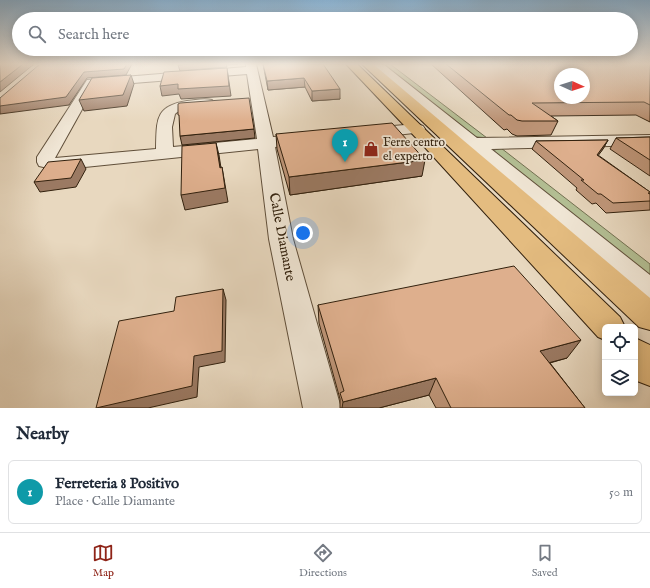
<!DOCTYPE html>
<html lang="en">
<head>
<meta charset="utf-8">
<style>
  body { margin:0; font-family:"IM FELL English",serif; background:#f2f2f3; color:#1f2937 }
  .controls { position:absolute; right:12px; bottom:12px; display:grid; overflow:hidden; border-radius:6px; box-shadow:0 2px 10px #0003 }
  .controls button { width:36px; height:36px; display:grid; place-items:center; padding:0; border:0; border-bottom:1px solid #e0e1e3; background:#fff; color:#1f2937; font:20px sans-serif }
  .compass { position:absolute; left:554px; top:68px; width:36px; height:36px; border-radius:50%; background:#fff; box-shadow:0 2px 10px #0003; rotate:93deg }
  .you { position:absolute; left:303px; top:233px; width:14px; height:14px; margin:-10px; border:3px solid #fff; border-radius:50%; background:#1a73e8; box-shadow:0 0 0 6px #1a73e833 }
  .badge { display:grid; place-items:center; width:26px; height:26px; border-radius:50%; background:#8f2418; color:#fff; font-size:13px; font-weight:700 }
  .pin { position:absolute; translate:-50% -33px; filter:drop-shadow(0 1px 2px #0008) }
  .pin::after { content:''; position:absolute; top:21px; width:14px; height:12px; background:inherit; clip-path:polygon(0 0,100% 0,50% 100%) }
  .list { margin:0; padding:0; list-style:none }
  h2 { display:flex; justify-content:space-between; align-items:center; height:52px; margin:0; padding:0 16px; font-size:17px }
  h2 small { font-size:13px; font-weight:400; color:#747a83 }
  .list li { display:grid; grid-template-columns:26px 1fr auto; gap:12px; align-items:center; box-sizing:border-box; height:64px; margin:0 8px 8px; padding:0 8px; border:1px solid #e0e1e3; border-radius:6px }
  .list b { display:block; font-size:15px; white-space:nowrap }
  .list p { margin:0; font-size:13px; white-space:nowrap; color:#747a83 }
  .list em { font-size:13px; font-style:normal; color:#747a83 }
  .icon { flex:none; width:22px; height:22px; fill:none; stroke:currentColor; stroke-width:2; stroke-linecap:round; stroke-linejoin:round }
  .map { position:relative; flex:none; width:650px; height:408px; overflow:hidden }
  .search { position:absolute; background:#fff; box-shadow:0 2px 10px #0003; left:12px; right:12px; top:12px; height:44px; display:flex; align-items:center; gap:10px; box-sizing:border-box; padding:0 14px; border-radius:22px; color:#747a83; font-size:15px }
  .sheet { height:124px; background:#fff }
  nav { display:flex; justify-content:space-around; align-items:center; box-sizing:border-box; height:56px; border-top:1px solid #e0e1e3; background:#fff; font-size:11px; color:#747a83 }
  nav a { display:grid; justify-items:center; gap:2px }
  nav .on { color:#8f2418 }
  .map>svg:first-child { display:block }
  .green { fill:#b3bf94; stroke:#727051 }
  .lines { fill:none; stroke-linecap:round; stroke-linejoin:round }
  .minor-casing { stroke:#604f3a; stroke-width:2 }
  .major-casing { stroke:#32210e; stroke-width:2 }
  .minor { fill:#f0e6d5; fill-rule:evenodd }
  .major { fill:#e4bc80; fill-rule:evenodd }
  .wall { fill:#bf9679; stroke:#32210e }
  .shaded-wall { fill:#9b7a63; stroke:#32210e }
  .building { fill:#deaf8d; stroke:#32210e; fill-rule:evenodd }
  .labels { text-anchor:middle; dominant-baseline:central; stroke-width:3.5; stroke-linejoin:round; paint-order:stroke }
  .far-poi-label { font-size:12px; fill:#32210e; stroke:#f0e6d5; text-anchor:start }
  .street-label { font-size:14px; fill:#32210e; stroke:#f0e6d5 }
</style>
</head>
<body>
<div class="map">
<svg width="650" height="408" viewBox="0 0 650 408">
  <rect width="100%" height="100%" fill="#e8d8bf"/>
  <filter id="stains"><feTurbulence type="fractalNoise" baseFrequency=".005" numOctaves="4"/><feColorMatrix values="0 0 0 0 .2 0 0 0 0 .09 0 0 0 0 .02 0 0 0 .5 -.17"/></filter>
  <radialGradient id="worn" r=".72"><stop offset=".6" stop-color="#630" stop-opacity="0"/><stop offset="1" stop-color="#630" stop-opacity=".3"/></radialGradient>
  <!-- green -->
  <g class="green">
    <polygon points="368,64 390,64 487,138 468,136 386,80"/>
    <polygon points="501,148 650,264 650,318 473,157"/>
  </g>
  <g class="lines">
    <!-- minor casing -->
    <g class="minor-casing">
      <g id="minor">
        <path d="M246,64H256L273,137L307,134L313,135L315,139L313,143L275,147L293,239L341,408H303L269,239L258,149L56,170L39,166L37,162V157L87,80L246,67ZM247,74L257,139L173,147L172,127L175,114C184,106 200,109 212,106L214,103L212,100C204,98 195,100 187,101C154,106 157,121 156,149L55,158L95,86Z"/>
        <polygon points="372,64 383,64 477,138 650,135 650,145 491,149 650,275 650,303 640,299"/>
        <polygon points="417,124 423,126 425,129 423,132 369,138 363,136 361,133 363,130 369,128"/>
      </g>
    </g>
    <!-- major casing -->
    <g class="major-casing">
      <g id="major">
        <polygon points="346,64 357,64 620,317 625,327 605,327 605,340 598,337 420,142"/>
        <polygon points="362,64 373,64 650,298 650,330 639,327"/>
        <polygon points="635,338 650,345 650,386 637,381 635,379"/>
      </g>
    </g>
    <!-- minor -->
    <use href="#minor" class="minor"/>
    <!-- major -->
    <use href="#major" class="major"/>
  </g>
  <!-- wall -->
  <g class="wall">
    <polygon points="263,64 323,64 340,99 312,101 305,87 268,90"/>
    <polygon points="431,64 650,64 650,122 636,115 551,116 558,121 551,135 517,136 512,134 507,129 504,130"/>
    <polygon points="276,134 422,176 290,195 277,149"/>
    <polygon points="650,137 650,176 610,149 616,138"/>
    <polygon points="608,140 603,149 598,155 650,192 650,210 606,213 596,203 592,204 576,190 577,188 532,149 536,141"/>
    <polygon points="318,305 567,358 550,363 585,408 436,408 429,395 379,408 340,408 340,399 319,323"/>
  </g>
  <!-- shaded-wall -->
  <g class="shaded-wall">
    <polygon points="23,64 34,64 0,92 0,82"/>
    <polygon points="127,64 132,64 126,75 87,78 69,105 0,114 0,106 84,72"/>
    <polygon points="190,64 226,64 227,67 180,71 178,65"/>
    <polygon points="226,64 238,64 226,65"/>
    <polygon points="227,68 231,96 181,99 179,94 162,96 160,86"/>
    <polygon points="131,75 134,84 127,106 84,111 79,100"/>
    <polygon points="304,78 305,87 268,90 267,81"/>
    <polygon points="340,89 340,99 312,101 312,91"/>
    <polygon points="254,129 255,138 182,145 180,136"/>
    <polygon points="608,140 603,149 592,164 597,155"/>
    <polygon points="216,143 219,155 223,181 220,168"/>
    <polygon points="81,159 86,169 76,187 40,192 34,182"/>
    <polygon points="425,160 422,176 290,195 289,177"/>
    <polygon points="222,167 228,202 185,210 181,195"/>
    <polygon points="223,289 226,300 225,362 199,367 197,397 148,408 98,408 194,356"/>
    <polygon points="581,340 567,358 529,368 540,351"/>
    <polygon points="436,378 429,395 379,408 342,408 343,402"/>
  </g>
  <!-- building -->
  <g class="building">
    <polygon points="0,64 23,64 0,82"/>
    <polygon points="40,64 127,64 124,69 84,72 66,97 0,106 0,98"/>
    <polygon points="178,64 190,64 178,65"/>
    <polygon points="263,64 323,64 340,89 312,91 304,78 267,81"/>
    <path d="M446,64H650V105L644,102L532,103L558,121H522L517,120L511,115H509ZM560,74H584V98H560Z"/>
    <polygon points="227,68 229,86 178,89 178,84 160,86 164,72"/>
    <polygon points="131,75 123,95 79,100 92,78"/>
    <polygon points="249,98 254,129 180,136 179,115 178,115 178,104 180,103"/>
    <polygon points="392,123 425,160 289,177 276,134"/>
    <polygon points="650,137 650,160 616,138"/>
    <polygon points="608,140 597,155 650,192 650,193 648,193 650,194 650,201 613,203 601,194 598,194 581,180 584,180 536,141"/>
    <polygon points="216,143 220,168 222,167 225,188 181,195 182,146"/>
    <polygon points="81,159 71,178 34,182 48,162"/>
    <polygon points="514,266 581,340 540,351 585,408 451,408 436,378 343,402 340,393 344,391 318,305"/>
    <polygon points="223,289 222,351 194,356 192,386 96,408 119,321 174,311 176,297"/>
  </g>
  <!-- sky -->
  <linearGradient id="sky" x2="0" y2="1"><stop stop-color="#8ab5d7"/><stop offset="0.53" stop-color="#f5ede2"/><stop offset="1" stop-color="#f5ede2" stop-opacity="0"/></linearGradient>
  <rect width="650" height="121" fill="url(#sky)"/>
  <!-- icons -->
  <defs>
    <g id="shop-bare" transform="scale(1.2)"><path d="M-5-2.5h2.3a2.7 3.5 0 0 1 5.4 0H5L5.5 6h-11ZM-1.5-2.5h3a1.5 2.3 0 0 0-3 0Z" fill="#8f2418" stroke="#f0e6d5" stroke-width="2.5" paint-order="stroke"/></g>
  </defs>
  <g fill-rule="evenodd">
    <use href="#shop-bare" x="371" y="149"/>
  </g>
  <g class="labels">
    <!-- far-poi labels -->
    <g class="far-poi-label">
      <text x="383" y="142">Ferre centro<tspan x="383" dy="14">el experto</tspan></text>
    </g>
    <!-- street labels -->
    <g class="street-label">
      <text transform="translate(282 237) rotate(79)">Calle Diamante</text>
    </g>
  </g>
  <rect width="100%" height="100%" filter="url(#stains)"/>
  <rect width="100%" height="100%" fill="url(#worn)"/>
</svg>
<div class="controls">
<button><svg class="icon" aria-label="locate" viewBox="0 0 24 24"><circle cx="12" cy="12" r="6"/><path d="M12 2v4M12 18v4M2 12h4M18 12h4"/></svg></button>
<button><svg class="icon" aria-label="layers" viewBox="0 0 24 24"><path d="M12 4l9 5-9 5-9-5zM3 14l9 5 9-5"/></svg></button>
</div>
<svg class="compass" viewBox="-18 -18 36 36"><path d="M0-13l5 13h-10z" fill="#e53935"/><path d="M0 13l5-13h-10z" fill="#747a83"/></svg>
<div class="you"></div>
<div class="pin badge" style="left:345px;top:162px;background:#0f9aa8">1</div>
<div class="search"><svg class="icon" aria-label="search" viewBox="0 0 24 24"><circle cx="10" cy="10" r="6"/><path d="M15 15l6 6"/></svg>Search here</div>
</div>
<section class="sheet">
<h2>Nearby<small></small></h2>
<ul class="list">
<li><span class="badge" style="background:#0f9aa8">1</span><div><b>Ferreteria 8 Positivo</b><p>Place · Calle Diamante</p></div><em>50 m</em></li>
</ul>
</section>
<nav>
<a class="on"><svg class="icon" aria-label="map" viewBox="0 0 24 24"><path d="M3 6l6-2 6 2 6-2v14l-6 2-6-2-6 2zM9 4v14M15 6v14"/></svg>Map</a>
<a><svg class="icon" aria-label="directions" viewBox="0 0 24 24"><path d="M12 3l9 9-9 9-9-9zM9 14v-3h6M13 9l2 2-2 2"/></svg>Directions</a>
<a><svg class="icon" aria-label="saved" viewBox="0 0 24 24"><path d="M7 4h10v16l-5-4-5 4z"/></svg>Saved</a>
</nav>
</body>
</html>
